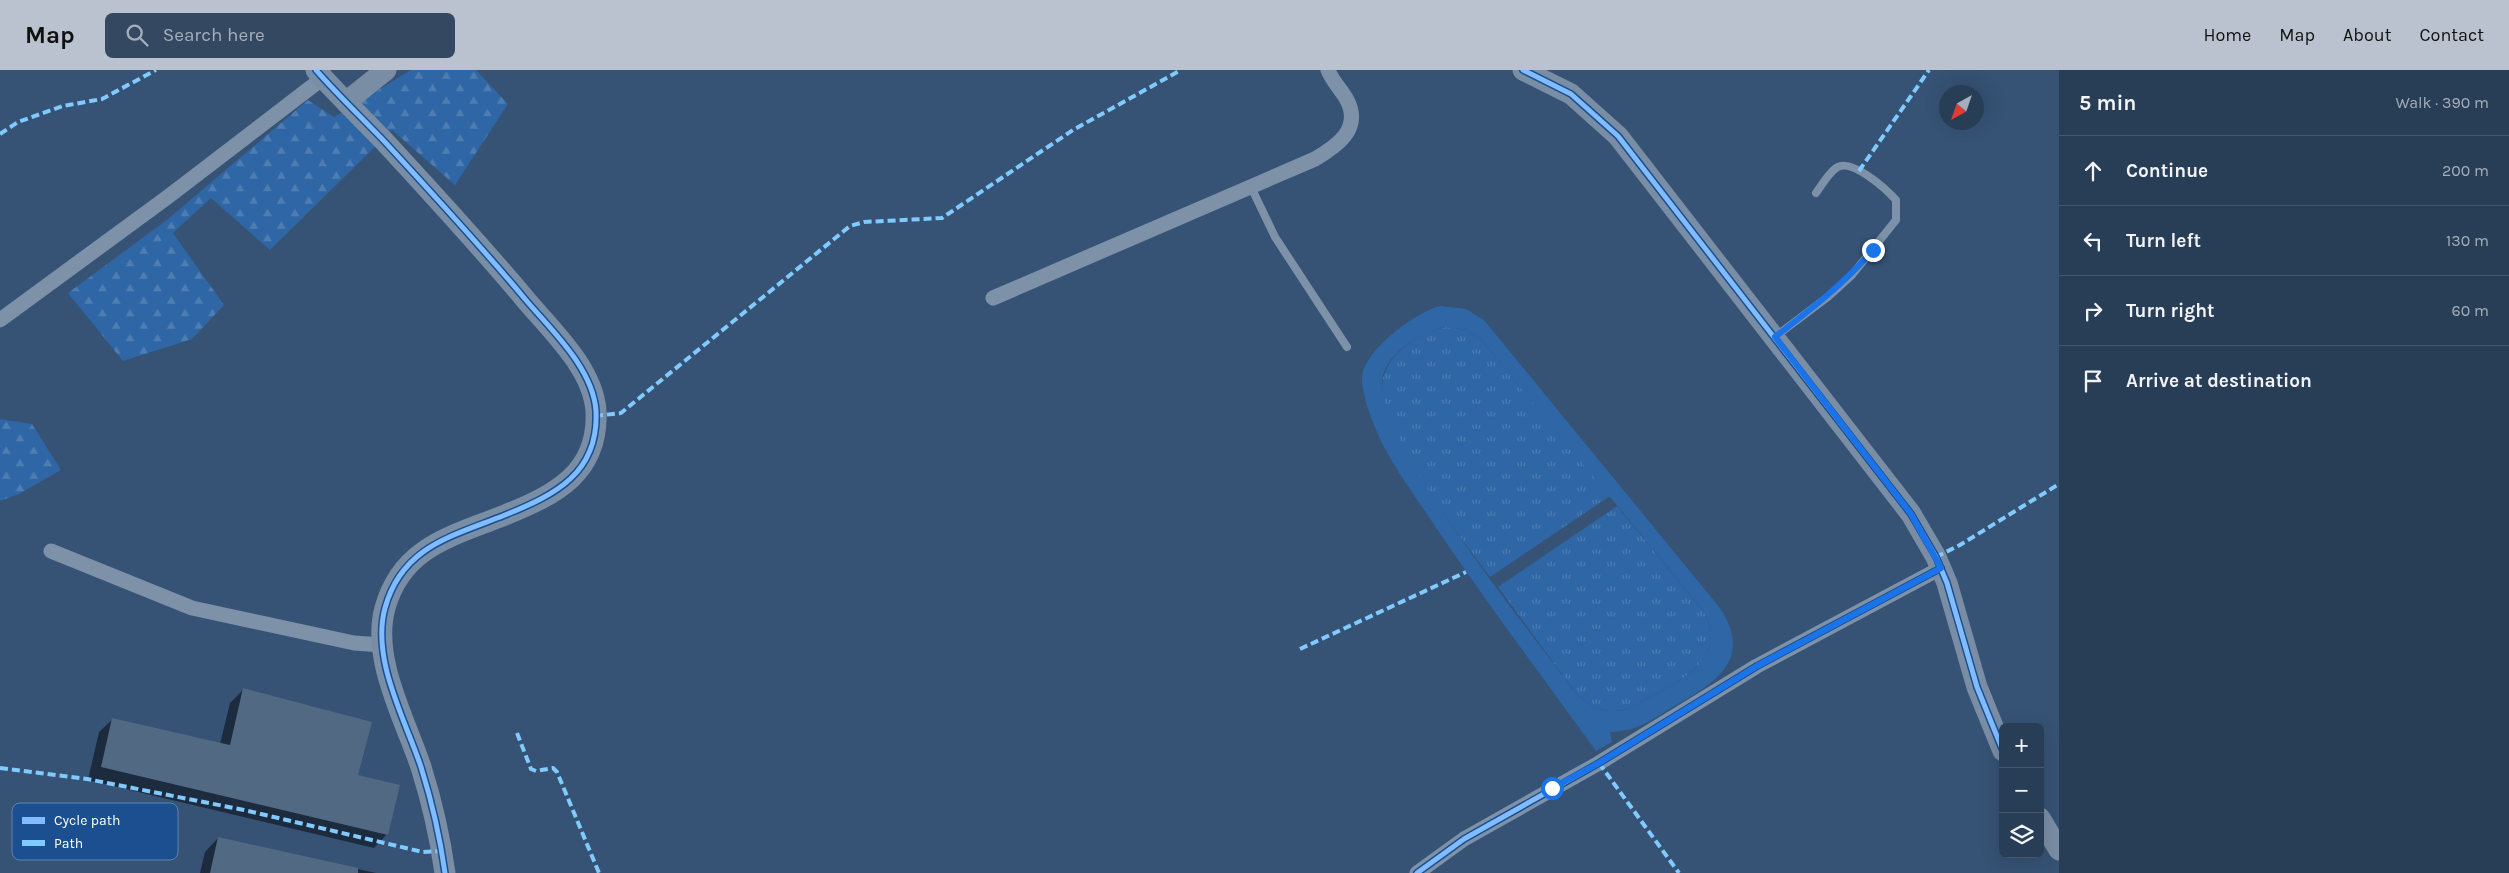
<!DOCTYPE html>
<html lang="en">
<head>
<meta charset="utf-8">
<style>
  body { margin:0; font-family:Karla,sans-serif; background:#344961; color:#f1f3f6 }
  .controls { position:absolute; right:15px; bottom:15px; display:grid; overflow:hidden; border-radius:8px; box-shadow:0 5px 20px #0002 }
  .controls button { width:45px; height:45px; display:grid; place-items:center; padding:0; border:0; border-bottom:1px solid #44576d; background:#283e57; color:#f1f3f6; font:25px sans-serif }
  .compass { position:absolute; left:1939px; top:15px; width:45px; height:45px; border-radius:50%; background:#283e57; box-shadow:0 5px 20px #0002; rotate:220deg }
  .stop { position:absolute; width:15px; height:15px; margin:-11px; border:4px solid #1a73e8; border-radius:50%; background:#fff }
  .stop.end { background:#1a73e8; border-color:#fff; box-shadow:0 1px 5px #0008 }
  .list { margin:0; padding:0; list-style:none }
  h2 { display:flex; justify-content:space-between; align-items:center; height:65px; margin:0; padding:0 20px; font-size:21px }
  h2 small { font-size:16px; font-weight:400; color:#a5aeba }
  .list li { display:grid; grid-template-columns:32px 1fr auto; gap:15px; align-items:center; box-sizing:border-box; height:70px; padding:0 20px; border-top:1px solid #44576d }
  .list b { display:block; font-size:19px; white-space:nowrap }
  .list em { font-size:16px; font-style:normal; color:#a5aeba }
  .icon { flex:none; width:28px; height:28px; fill:none; stroke:currentColor; stroke-width:2; stroke-linecap:round; stroke-linejoin:round }
  .map { position:relative; flex:none; width:2059px; height:803px; overflow:hidden }
  header { display:flex; align-items:center; gap:30px; box-sizing:border-box; height:70px; padding:0 25px; background:#b9c2ce; color:#111 }
  header strong { font-size:24px }
  nav { display:flex; gap:28px; margin-inline-start:auto; font-size:18px }
  .search { width:350px; height:45px; background:#344961; display:flex; align-items:center; gap:12px; box-sizing:border-box; padding:0 18px; border-radius:8px; color:#a5aeba; font-size:19px }
  main { display:flex }
  aside { flex:1; background:#283e57 }
  .map>svg:first-child { display:block }
  .grass { fill:url(#grass-tufts) }
  .forest { fill:url(#forest-firs) }
  .pitch { fill:#2f66a5; fill-rule:evenodd }
  .shadow { fill:#0007 }
  .building { fill:#526984 }
  .lines { fill:none; stroke-linecap:round; stroke-linejoin:round }
  .lane { stroke:#7d92a8; stroke-width:8 }
  .street { stroke:#7d92a8; stroke-width:15 }
  .secondary { stroke:#798da4; stroke-width:21 }
  .quiet { stroke:#80caff; stroke-width:4; stroke-dasharray:8 4; stroke-linecap:butt }
  .cycleway-casing { stroke:#1b4f8f; stroke-width:8 }
  .cycleway { stroke:#80bcff; stroke-width:5 }
  .route { stroke:#1a73e8; stroke-width:6 }
  .key { fill:#1b4f8f; stroke:#5f84b1; stroke-width:1 }
  .key-label { font-size:14px; fill:#fff }
</style>
</head>
<body>
<header>
<strong>Map</strong>
<div class="search"><svg class="icon" aria-label="search" viewBox="0 0 24 24"><circle cx="10" cy="10" r="6"/><path d="M15 15l6 6"/></svg>Search here</div>
<nav><a>Home</a><a>Map</a><a>About</a><a>Contact</a></nav>
</header>
<main>
<div class="map">
<svg width="2059" height="803" viewBox="0 0 2059 803">
  <defs>
    <pattern id="grass-tufts" width="24" height="20" patternUnits="userSpaceOnUse" patternTransform="scale(1.25)"><rect width="24" height="20" fill="#2f66a5"/><path d="M3 7l-1-3M5 7V3M7 7l1-3M15 17l-1-3M17 17v-4M19 17l1-3" fill="none" stroke="#4e7db2"/></pattern>
    <pattern id="forest-firs" width="22" height="20" patternUnits="userSpaceOnUse" patternTransform="scale(1.25)"><rect width="22" height="20" fill="#2f66a5"/><path d="M5 1l3.5 6h-7zM16 11l3.5 6h-7z" fill="#4e7db2"/></pattern>
  </defs>
  <rect width="100%" height="100%" fill="#365274"/>
  <!-- grass -->
  <g class="grass">
    <path d="M1446,257L1467,260L1481,269L1610,426L1490,507C1460,467 1386,371 1382,323C1379,289 1415,263 1446,257Z"/>
    <path d="M1617,436L1704,542C1727,587 1687,607 1654,625C1642,631 1630,641 1616,641C1599,642 1587,634 1575,622L1498,517Z"/>
  </g>
  <!-- forest -->
  <g class="forest">
    <polygon points="411,0 476,0 508,34 455,115 392,60 270,180 211,128 173,163 224,235 192,269 123,291 68,223 168,149 308,30 334,47"/>
    <polygon points="0,349 32,354 61,400 19,424 0,431"/>
  </g>
  <!-- pitch -->
  <path class="pitch" d="M1440,236L1466,239L1484,250L1720,538C1754,590 1715,613 1673,637C1649,651 1639,661 1610,662L1612,672L1596,681C1543,608 1489,536 1439,462C1421,435 1401,408 1385,379C1376,362 1361,326 1362,307C1364,280 1416,242 1440,236ZM1446,257L1467,260L1481,269L1704,542C1727,587 1687,607 1654,625C1642,631 1630,641 1616,641C1599,642 1587,634 1575,622C1535,567 1374,370 1382,310C1386,283 1421,262 1446,257Z"/>
  <!-- shadow -->
  <g class="shadow">
    <polygon points="243,620 357,706 387,764 374,778 88,710 99,662 113,649 220,674 230,633"/>
    <polygon points="218,768 376,803 200,803 205,782"/>
  </g>
  <!-- building -->
  <g class="building">
    <polygon points="243,618 372,652 358,705 400,715 388,765 101,697 112,648 230,675"/>
    <polygon points="218,767 358,798 358,803 210,803"/>
  </g>
  <g class="lines">
    <!-- lane -->
    <g class="lane">
      <polyline points="1251,117 1275,167 1347,277"/>
      <path d="M1776,266L1829,226L1852,205L1896,150V130C1886,119 1851,87 1836,98C1828,104 1821,116 1816,123"/>
    </g>
    <!-- street -->
    <g class="street">
      <path d="M993,228L1315,89C1337,76 1362,59 1347,30C1341,19 1332,11 1328,0"/>
      <polyline points="0,250 169,126 323,8"/>
      <polyline points="51,481 192,538 354,573 382,575"/>
      <polyline points="1417,803 1464,769 1599,693 1757,596 1941,498"/>
    </g>
    <!-- secondary -->
    <g class="secondary">
      <path d="M316,0C338,25 361,47 384,71C432,123 480,175 525,229C551,260 593,298 596,341C599,403 555,425 505,445C453,466 402,476 385,538C371,589 405,649 421,697C432,732 440,767 445,803"/>
      <polyline points="1523,0 1571,24 1618,66 1911,444 1936,487 1947,513 1977,617 2003,681"/>
      <polyline points="346,32 386,0"/>
      <polyline points="2040,748 2059,780"/>
    </g>
    <!-- quiet -->
    <g class="quiet">
      <polyline points="0,64 18,52 63,36 102,29 156,0"/>
      <polyline points="1859,101 1929,0"/>
      <polyline points="595,346 621,343 850,156 864,152 942,148 1073,60 1181,0"/>
      <polyline points="1936,487 1960,475 2059,414"/>
      <polyline points="1300,579 1466,502"/>
      <polyline points="517,663 531,699 536,701 553,698 557,702 599,803"/>
      <polyline points="1599,693 1679,803"/>
      <polyline points="0,698 87,709 244,740 423,782 442,781"/>
    </g>
    <!-- cycleway casing -->
    <g class="cycleway-casing">
      <g id="cycleway">
        <path d="M316,0C338,25 361,47 384,71C432,123 480,175 525,229C551,260 593,298 596,341C599,403 555,425 505,445C453,466 402,476 385,538C371,589 405,649 421,697C432,732 440,767 445,803"/>
        <polyline points="1523,0 1571,24 1618,66 1911,444 1936,487 1947,513 1977,617 2003,681"/>
        <polyline points="1417,803 1464,769 1599,693 1757,596 1941,498"/>
      </g>
    </g>
    <!-- cycleway -->
    <use href="#cycleway" class="cycleway"/>
  </g>
  <g class="lines">
    <!-- route -->
    <path class="route" d="M1552,718L1599,693L1757,596L1941,498L1911,444L1775,267C1810,240 1844,214 1873,180"/>
  </g>
  <!-- legend -->
  <rect x="12" y="733" width="166" height="57" rx="8" class="key"/>
  <rect x="22" y="747" width="23" height="7" fill="#80bcff"/>
  <rect x="22" y="770" width="23" height="6" fill="#80caff"/>
  <g class="key-label">
    <text x="54" y="755">Cycle path</text>
    <text x="54" y="778">Path</text>
  </g>
</svg>
<div class="controls">
<button>+</button>
<button>−</button>
<button><svg class="icon" aria-label="layers" viewBox="0 0 24 24"><path d="M12 4l9 5-9 5-9-5zM3 14l9 5 9-5"/></svg></button>
</div>
<svg class="compass" viewBox="-18 -18 36 36"><path d="M0-13l5 13h-10z" fill="#e53935"/><path d="M0 13l5-13h-10z" fill="#a5aeba"/></svg>
<div class="stop" style="left:1552px;top:718px"></div>
<div class="stop end" style="left:1873px;top:180px"></div>
</div>
<aside>
<h2>5 min<small>Walk · 390 m</small></h2>
<ul class="list">
<li><svg class="icon" aria-label="ahead" viewBox="0 0 24 24"><path d="M12 20V5M6 11l6-6 6 6"/></svg><div><b>Continue</b></div><em>200 m</em></li>
<li><svg class="icon" aria-label="left" viewBox="0 0 24 24"><path d="M17 20v-9H6M10 6l-5 5 5 5"/></svg><div><b>Turn left</b></div><em>130 m</em></li>
<li><svg class="icon" aria-label="right" viewBox="0 0 24 24"><path d="M7 20v-9h11M14 6l5 5-5 5"/></svg><div><b>Turn right</b></div><em>60 m</em></li>
<li><svg class="icon" aria-label="arrive" viewBox="0 0 24 24"><path d="M6 21V4h12l-3 4 3 4H6"/></svg><div><b>Arrive at destination</b></div></li>
</ul>
</aside>
</main>
</body>
</html>
